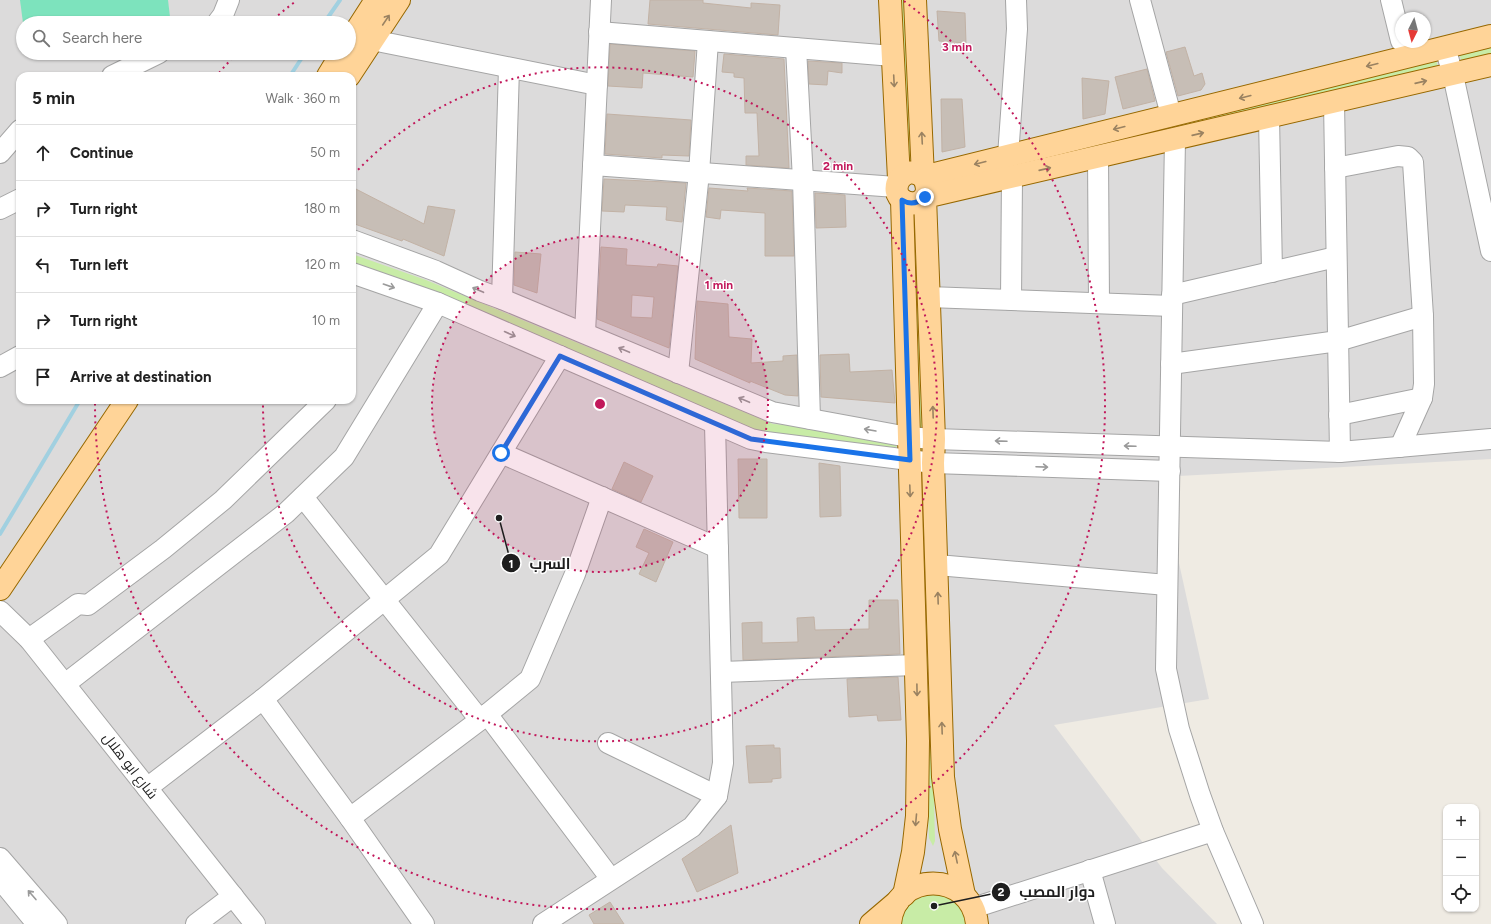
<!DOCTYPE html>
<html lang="en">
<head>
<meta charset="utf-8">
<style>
  body { margin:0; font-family:Figtree,Cairo,sans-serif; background:#f6f6f6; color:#222 }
  .controls { position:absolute; right:12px; bottom:12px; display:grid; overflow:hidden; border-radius:8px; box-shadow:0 1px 3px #0004 }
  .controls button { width:36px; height:36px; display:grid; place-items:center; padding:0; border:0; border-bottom:1px solid #e0e0e0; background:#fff; color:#222; font:20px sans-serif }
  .compass { position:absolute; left:1395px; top:12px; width:36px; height:36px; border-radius:50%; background:#fff; box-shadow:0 1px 3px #0004; rotate:186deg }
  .stop { position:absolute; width:12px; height:12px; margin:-9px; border:3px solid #1a73e8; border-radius:50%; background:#fff }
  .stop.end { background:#1a73e8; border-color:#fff; box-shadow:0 1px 4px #0008 }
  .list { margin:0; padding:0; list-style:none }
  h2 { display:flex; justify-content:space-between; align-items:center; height:52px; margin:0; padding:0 16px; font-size:17px }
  h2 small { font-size:13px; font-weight:400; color:#767676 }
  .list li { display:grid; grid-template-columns:26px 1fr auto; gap:12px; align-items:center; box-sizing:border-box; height:56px; padding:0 16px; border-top:1px solid #e0e0e0 }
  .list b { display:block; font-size:15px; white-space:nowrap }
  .list em { font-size:13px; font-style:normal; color:#767676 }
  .icon { flex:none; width:22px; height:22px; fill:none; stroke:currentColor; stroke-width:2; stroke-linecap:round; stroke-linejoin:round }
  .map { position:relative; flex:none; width:1491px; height:924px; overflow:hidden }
  .search { position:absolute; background:#fff; box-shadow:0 1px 3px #0004; left:16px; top:16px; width:340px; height:44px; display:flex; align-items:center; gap:10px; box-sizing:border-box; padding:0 14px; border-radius:22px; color:#767676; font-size:15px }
  .panel { position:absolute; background:#fff; box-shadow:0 1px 3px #0004; left:16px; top:72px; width:340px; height:332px; border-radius:12px }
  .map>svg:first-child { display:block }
  .residential { fill:#dcdbdb; fill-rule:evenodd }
  .grass { fill:#c8eca6 }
  .pitch { fill:#7de3bd }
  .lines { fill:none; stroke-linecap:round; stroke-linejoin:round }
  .stream { stroke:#a1d0e0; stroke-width:4 }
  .building { fill:#c7beb6; stroke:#c2b2a5; fill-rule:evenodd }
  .minor-casing { stroke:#a5a5a5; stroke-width:22 }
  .major-casing { stroke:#976800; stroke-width:24 }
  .minor { stroke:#fff; stroke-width:20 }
  .major { stroke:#ffd498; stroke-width:22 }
  .oneway { stroke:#9a8261 }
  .oneway2 { stroke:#9a9a9a }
  .route { stroke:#1a73e8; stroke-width:5 }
  .ring { fill:none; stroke:#c2185b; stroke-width:2; stroke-dasharray:2 4 }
  .labels { text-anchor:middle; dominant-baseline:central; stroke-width:3; stroke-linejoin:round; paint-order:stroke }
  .street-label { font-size:14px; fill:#1e1e1e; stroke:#fff }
  .centre { fill:#c2185b; stroke:#fff; stroke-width:2 }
  .ring-label { font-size:12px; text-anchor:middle; font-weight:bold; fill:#c2185b; stroke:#fff; stroke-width:3; stroke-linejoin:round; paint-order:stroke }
  .leader { fill:none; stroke:#1e1e1e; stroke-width:1.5 }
  .callout-dot { fill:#1e1e1e; stroke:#fff; stroke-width:1.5 }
  .mark-label { font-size:12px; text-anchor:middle; font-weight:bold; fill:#fff }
  .callout-label { font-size:15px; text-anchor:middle; font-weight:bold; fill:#1e1e1e; stroke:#fff; stroke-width:3; stroke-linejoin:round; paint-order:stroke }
</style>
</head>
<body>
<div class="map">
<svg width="1491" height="924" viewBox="0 0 1491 924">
  <rect width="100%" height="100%" fill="#efebe3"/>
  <!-- residential -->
  <path class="residential" d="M0,0H1491V459L1160,477L1209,699L1054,725L1162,868L1217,924H0ZM1401,18H1425V42H1401ZM23,23H349V53H23ZM20,76H352V400H20Z"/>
  <!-- grass -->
  <g class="grass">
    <polygon points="900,0 909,0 914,166 909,160"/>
    <polygon points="1491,46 1491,55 1462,62 1459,54"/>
    <polygon points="1436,60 1438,67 961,183 961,174"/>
    <polygon points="909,215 916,215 933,759 935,841 933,846 929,838"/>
    <polygon points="352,254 426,280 773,424 896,433 899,444 894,449 761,432 352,264"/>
    <polygon points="918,894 952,894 971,924 898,924 901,911"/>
  </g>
  <!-- pitch -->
  <polygon class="pitch" points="20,0 168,0 170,17 131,23 23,23"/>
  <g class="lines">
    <!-- stream -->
    <g class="stream">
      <polyline points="324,23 340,0"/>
      <polyline points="290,76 305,53"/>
      <polyline points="0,534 80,400"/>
    </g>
  </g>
  <!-- building -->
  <g class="building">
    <polygon points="650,0 703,0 703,3 751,8 751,3 780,5 778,35 648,24"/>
    <polygon points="937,11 965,13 966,43 939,41"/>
    <polygon points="610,44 695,51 693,77 643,73 642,88 608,86"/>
    <polygon points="1185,47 1194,76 1202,73 1205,84 1201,90 1178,96 1166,52"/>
    <polygon points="724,54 784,59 789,168 746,165 746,156 759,156 757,113 745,113 744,78 734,77 734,73 722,72"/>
    <polygon points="808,61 842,63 842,73 828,71 827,85 809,84"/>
    <polygon points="1147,69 1155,101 1123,109 1115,77"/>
    <polygon points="1082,78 1109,81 1105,114 1083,119"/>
    <polygon points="941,99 962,99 965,147 942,152"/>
    <polygon points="607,114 691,120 689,156 662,155 662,158 605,154"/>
    <polygon points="604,179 686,183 682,222 666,220 667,207 625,205 624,212 602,211"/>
    <polygon points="352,187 424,224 428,206 455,210 444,256 403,239 402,241 352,223"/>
    <polygon points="709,188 748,191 747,188 792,191 794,256 765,256 765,213 721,210 720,219 706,217"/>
    <polygon points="815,193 845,195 846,227 816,228"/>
    <path d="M601,247L627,249L626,265L657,267L658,264L678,266L669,348L597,319ZM632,295L654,297L652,318L631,317Z"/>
    <polygon points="515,252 541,254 537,293 514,285"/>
    <polygon points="697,301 728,304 729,337 752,339 751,363 783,361 783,356 797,355 798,396 785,395 750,381 750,383 695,359"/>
    <polygon points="849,354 850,372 892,370 895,403 821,397 820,355"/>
    <polygon points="738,459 767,459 767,518 739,518"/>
    <polygon points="624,462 653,476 641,502 612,489"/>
    <polygon points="819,463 840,466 841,516 820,517"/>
    <polygon points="644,529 673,542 656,582 639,574 649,553 636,547"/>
    <polygon points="869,600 898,600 900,654 743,660 742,623 762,622 762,643 798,642 797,618 814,617 815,630 869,629"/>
    <polygon points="898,677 901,720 878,721 877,715 849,717 847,679"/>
    <polygon points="774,745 774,748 780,748 781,778 772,779 772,782 749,783 746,746"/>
    <polygon points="731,825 738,873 697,892 682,859"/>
    <polygon points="610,902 624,924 594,924 589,915"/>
  </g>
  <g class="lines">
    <!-- minor casing -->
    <g class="minor-casing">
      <g id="minor">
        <polyline points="1140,0 1171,115"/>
        <polyline points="1391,0 1401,41"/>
        <polyline points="217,23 223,15 229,0"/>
        <polyline points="599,32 893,56"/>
        <polyline points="372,40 597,85"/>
        <polyline points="1445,47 1453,75 1491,251"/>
        <polyline points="796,48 803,180 810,419"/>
        <polyline points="112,76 159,53"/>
        <polyline points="1269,117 1272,272"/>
        <polyline points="1175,139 1166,669 1179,729 1200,795 1213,831 1253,924"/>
        <polyline points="0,153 20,130"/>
        <polyline points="1008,156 1017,29 1016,0"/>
        <polyline points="1098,157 1099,303"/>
        <polyline points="593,165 896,187"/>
        <polyline points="1335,168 1398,156 1408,157 1413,162 1423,316 1424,384 1422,398 1400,447"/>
        <polyline points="0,209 20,199"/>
        <polyline points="352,240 436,271 480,291 502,299 772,412 908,437 934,439 1340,452 1334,102"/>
        <polyline points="352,273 438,303 751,439 766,442 933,463 1170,471"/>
        <polyline points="1172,295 1336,257"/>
        <polyline points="928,297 1172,306"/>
        <polyline points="502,299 509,68"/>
        <polyline points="1011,300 1012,177"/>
        <polyline points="585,333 601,0"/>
        <polyline points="1171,364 1338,341 1423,316"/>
        <polyline points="0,367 20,356"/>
        <polyline points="678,373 699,173 708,41"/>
        <polyline points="1339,415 1422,398"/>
        <polyline points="1340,452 1491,439"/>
        <polyline points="501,453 718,548"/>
        <polyline points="303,497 480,720"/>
        <polyline points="937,565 1167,585"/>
        <polyline points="0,611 29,639 255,924"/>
        <polyline points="29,639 78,604 88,605 163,549 223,500 326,400"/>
        <polyline points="721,672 916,665"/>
        <polyline points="65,684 286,513 344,457 438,303"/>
        <polyline points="263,699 350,818 480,720 530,679 575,574 602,497"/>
        <polyline points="487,714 611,879"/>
        <polyline points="608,743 717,796"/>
        <polyline points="147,788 263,699 439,555 560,356"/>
        <polyline points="350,818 424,924"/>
        <polyline points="0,858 57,924"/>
        <polyline points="1090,870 1105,924"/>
        <polyline points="0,879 37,924"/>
        <polyline points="973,908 1213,831"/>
        <polyline points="196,924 233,896"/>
        <polyline points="543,924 692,827 717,796 723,763 715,424"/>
      </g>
    </g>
    <!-- major casing -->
    <g class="major-casing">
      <g id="major">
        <polyline points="890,0 899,179"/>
        <path d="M915,0L923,177C929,186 929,199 916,203C913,204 908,203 904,201C886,191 904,161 923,177L1491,36"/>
        <polyline points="349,42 376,0"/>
        <polyline points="328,76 342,53"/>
        <polyline points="349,76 399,0"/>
        <polyline points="902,200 918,741 917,816 913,852 904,895"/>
        <polyline points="0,589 127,400"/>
        <polyline points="964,895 950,829 943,777 933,463 934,439 925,197 1491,65"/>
        <polyline points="871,924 898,901"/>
        <path d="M890,924C894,870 972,870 977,924"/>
      </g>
    </g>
    <!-- minor -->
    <use href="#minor" class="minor"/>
    <!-- major -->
    <use href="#major" class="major"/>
  </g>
  <!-- one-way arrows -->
  <defs><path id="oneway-shaft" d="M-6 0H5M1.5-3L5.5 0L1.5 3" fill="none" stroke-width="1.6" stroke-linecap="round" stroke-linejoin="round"/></defs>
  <g class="oneway">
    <use href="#oneway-shaft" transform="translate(386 20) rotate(-56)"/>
    <use href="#oneway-shaft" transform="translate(1372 65) rotate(166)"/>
    <use href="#oneway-shaft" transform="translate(894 81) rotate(87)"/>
    <use href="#oneway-shaft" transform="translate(1421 82) rotate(-13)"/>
    <use href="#oneway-shaft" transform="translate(1245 97) rotate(166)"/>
    <use href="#oneway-shaft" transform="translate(1119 128) rotate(166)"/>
    <use href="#oneway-shaft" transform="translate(1198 134) rotate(-13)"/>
    <use href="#oneway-shaft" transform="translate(922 138) rotate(-93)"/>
    <use href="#oneway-shaft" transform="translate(980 163) rotate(166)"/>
    <use href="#oneway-shaft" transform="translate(1045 169) rotate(-13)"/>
    <use href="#oneway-shaft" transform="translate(933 412) rotate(-92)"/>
    <use href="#oneway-shaft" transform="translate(910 491) rotate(88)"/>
    <use href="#oneway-shaft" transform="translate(938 598) rotate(-92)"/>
    <use href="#oneway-shaft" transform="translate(917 690) rotate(89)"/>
    <use href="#oneway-shaft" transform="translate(942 728) rotate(-92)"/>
    <use href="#oneway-shaft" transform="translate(916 820) rotate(95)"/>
    <use href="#oneway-shaft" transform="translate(956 857) rotate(-102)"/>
  </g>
  <g class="oneway2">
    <use href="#oneway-shaft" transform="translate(389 286) rotate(19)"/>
    <use href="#oneway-shaft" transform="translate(478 290) rotate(-157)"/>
    <use href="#oneway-shaft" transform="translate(510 334) rotate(24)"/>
    <use href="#oneway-shaft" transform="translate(624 350) rotate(-157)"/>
    <use href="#oneway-shaft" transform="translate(744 400) rotate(-157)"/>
    <use href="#oneway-shaft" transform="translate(870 430) rotate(-170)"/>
    <use href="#oneway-shaft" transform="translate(1001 441) rotate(-178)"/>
    <use href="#oneway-shaft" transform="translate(1130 446) rotate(-178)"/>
    <use href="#oneway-shaft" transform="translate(1042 467) rotate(2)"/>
    <use href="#oneway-shaft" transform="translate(32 895) rotate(-131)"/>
  </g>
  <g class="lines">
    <!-- route -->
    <path class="route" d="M501,453L560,356L751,439L910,460L902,200C910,205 917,204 925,197"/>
  </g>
  <!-- distance rings -->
  <circle cx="600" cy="404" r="168" fill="#c2185b" fill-opacity=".12"/>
  <g class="ring">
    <circle cx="600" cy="404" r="168"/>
    <path d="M354 174A337 337 0 1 1 263 401"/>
    <path d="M219 73A505 505 0 0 1 237 53M269 23A505 505 0 0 1 296 1M904 1A505 505 0 1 1 95 404"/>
  </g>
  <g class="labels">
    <!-- street labels -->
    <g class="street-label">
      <text transform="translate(130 766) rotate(52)">شارع ابو هلال</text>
    </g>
  </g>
  <circle cx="600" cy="404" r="6" class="centre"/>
  <g class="ring-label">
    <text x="957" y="51">3 min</text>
    <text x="838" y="170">2 min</text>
    <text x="719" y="289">1 min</text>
  </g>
  <!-- callouts -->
  <path class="leader" d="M499 518L511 563M934 906L1001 892"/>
  <g class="callout-dot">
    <circle cx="499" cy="518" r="4"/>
    <circle cx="934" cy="906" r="4"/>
    <circle cx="511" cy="563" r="10"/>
    <circle cx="1001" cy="892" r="10"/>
  </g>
  <g class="mark-label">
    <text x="511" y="568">1</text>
    <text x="1001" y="896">2</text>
  </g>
  <g class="callout-label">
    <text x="550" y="569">السرب</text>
    <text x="1057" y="897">دوار المصب</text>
  </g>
</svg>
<div class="controls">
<button>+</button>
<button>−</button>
<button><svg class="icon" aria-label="locate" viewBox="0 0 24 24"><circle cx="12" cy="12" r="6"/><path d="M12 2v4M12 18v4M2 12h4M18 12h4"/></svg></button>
</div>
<svg class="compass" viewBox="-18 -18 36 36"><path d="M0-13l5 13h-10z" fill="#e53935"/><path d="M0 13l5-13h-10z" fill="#767676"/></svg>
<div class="stop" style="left:501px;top:453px"></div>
<div class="stop end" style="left:925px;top:197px"></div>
<div class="search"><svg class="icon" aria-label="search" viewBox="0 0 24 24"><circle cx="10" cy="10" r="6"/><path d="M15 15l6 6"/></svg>Search here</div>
<section class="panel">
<h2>5 min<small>Walk · 360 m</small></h2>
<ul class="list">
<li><svg class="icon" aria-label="ahead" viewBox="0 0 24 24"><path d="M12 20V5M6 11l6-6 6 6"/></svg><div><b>Continue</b></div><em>50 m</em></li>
<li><svg class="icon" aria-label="right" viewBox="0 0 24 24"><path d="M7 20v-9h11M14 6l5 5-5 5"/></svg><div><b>Turn right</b></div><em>180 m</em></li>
<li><svg class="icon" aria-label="left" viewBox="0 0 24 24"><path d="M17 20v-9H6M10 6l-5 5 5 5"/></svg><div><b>Turn left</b></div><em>120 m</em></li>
<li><svg class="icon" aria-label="right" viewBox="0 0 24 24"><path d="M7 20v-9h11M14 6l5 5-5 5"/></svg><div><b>Turn right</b></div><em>10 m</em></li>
<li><svg class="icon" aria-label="arrive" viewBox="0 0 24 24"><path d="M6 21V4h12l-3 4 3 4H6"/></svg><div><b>Arrive at destination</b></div></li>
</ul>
</section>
</div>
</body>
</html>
